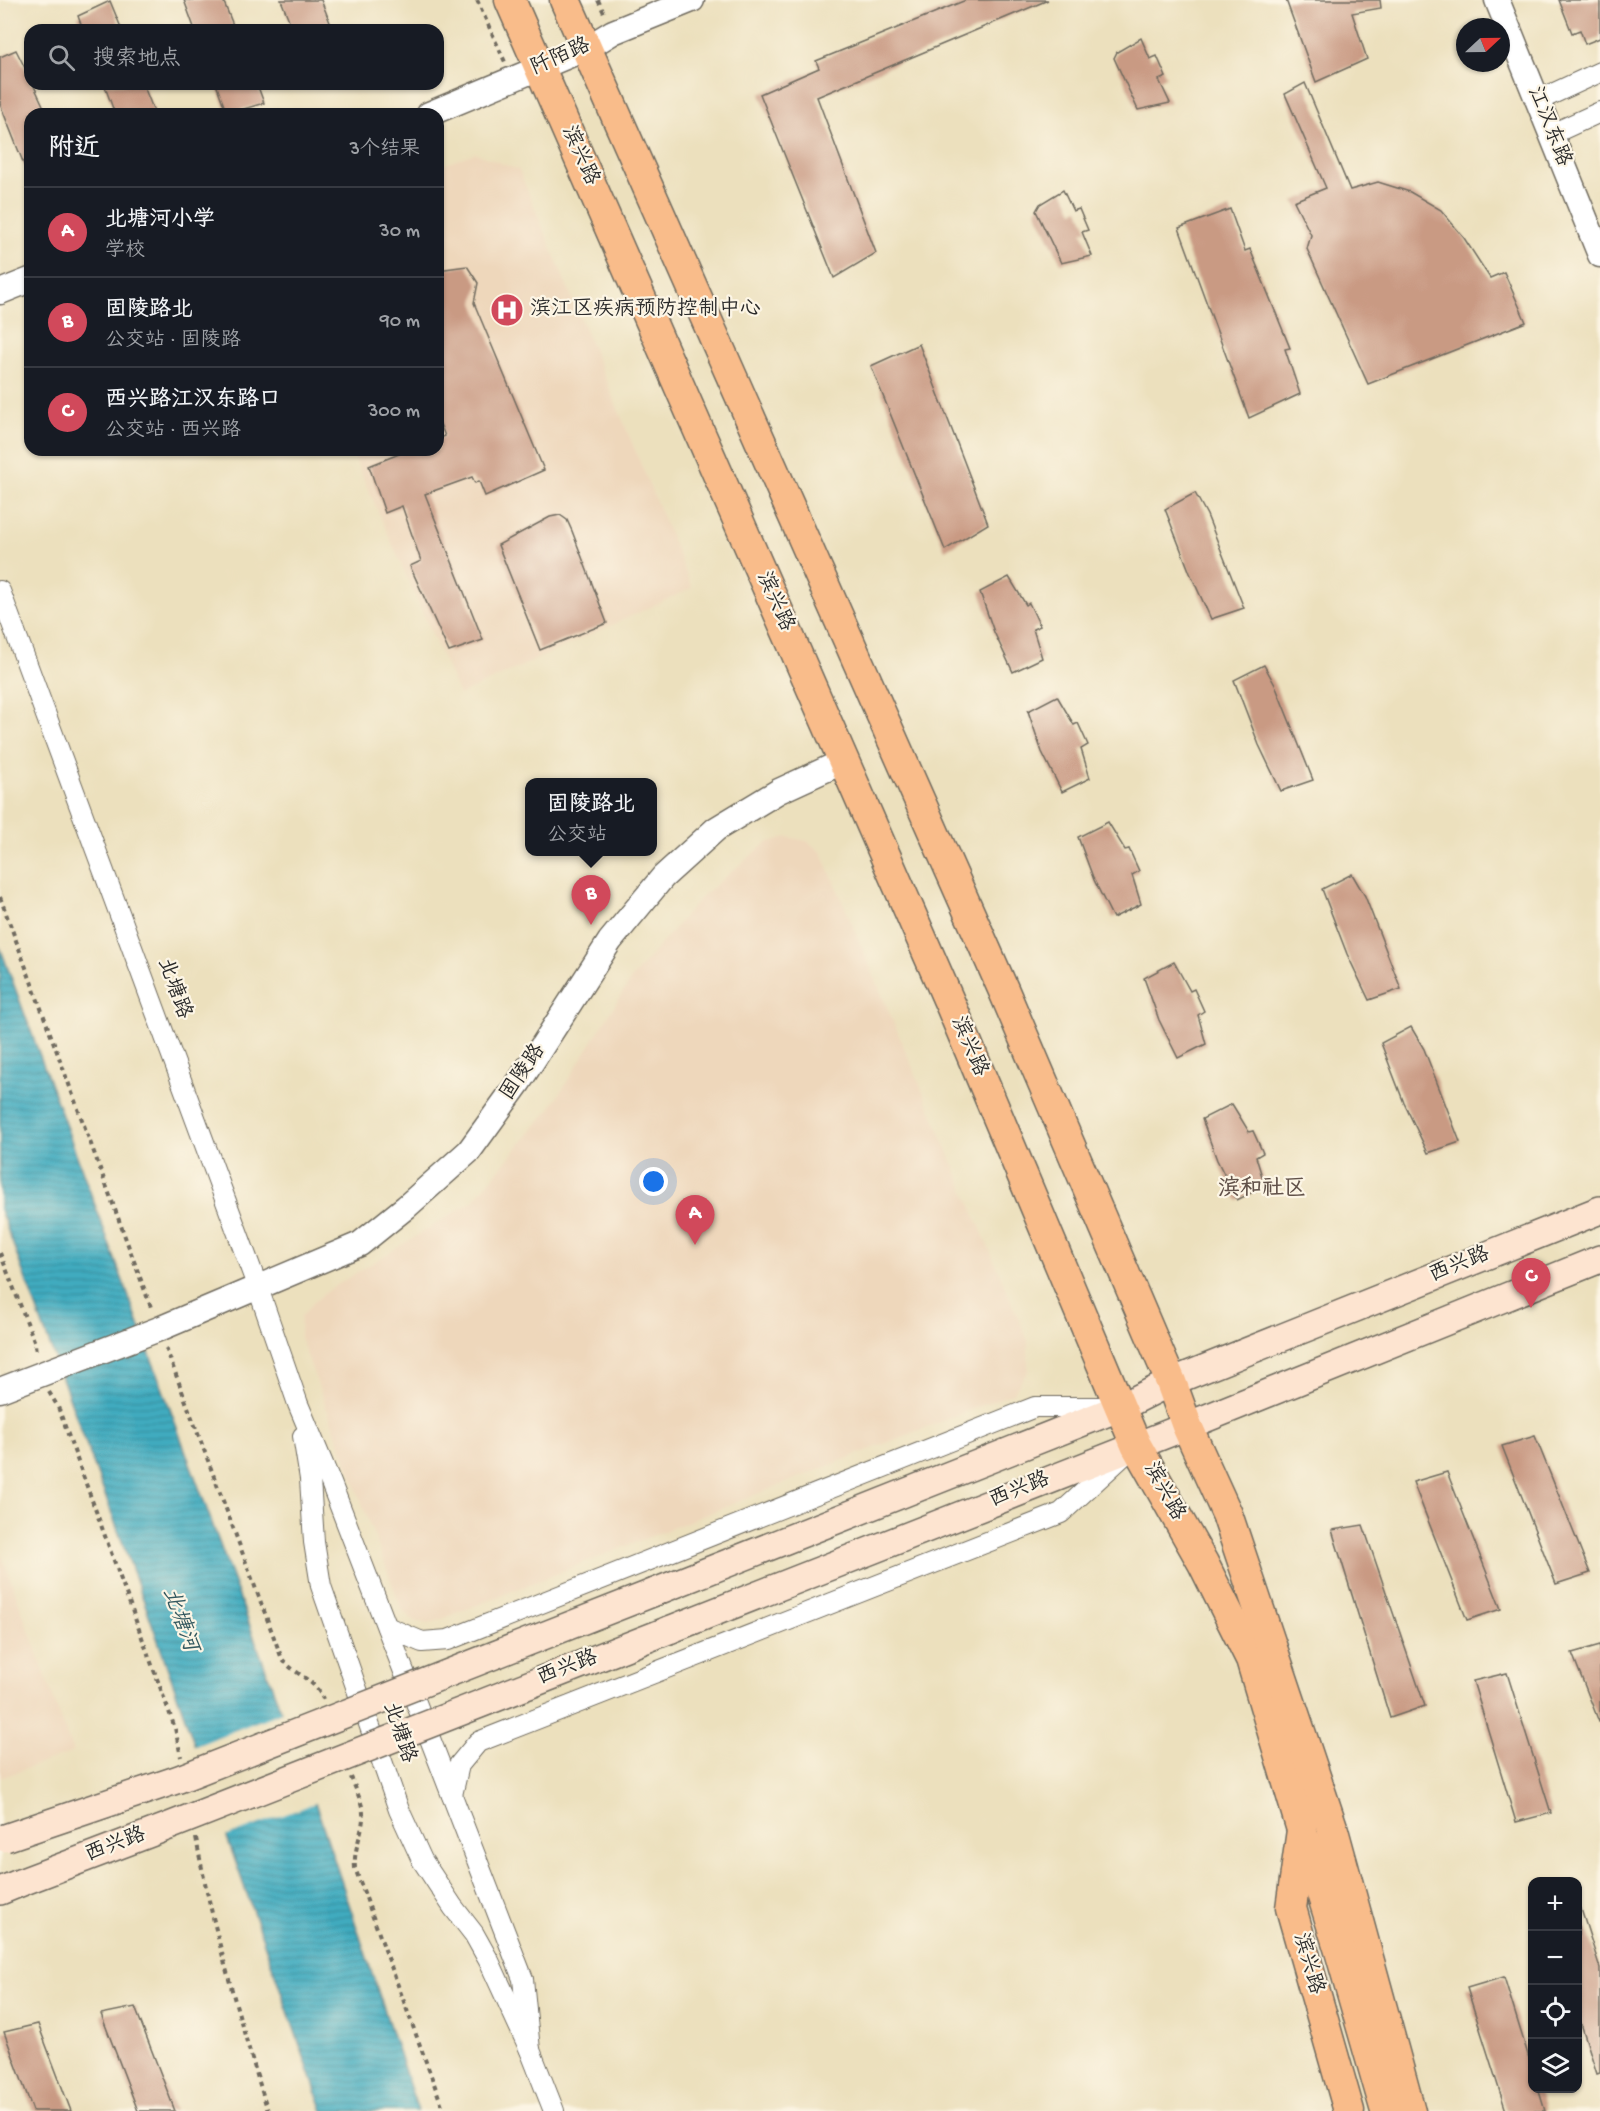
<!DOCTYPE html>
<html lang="zh">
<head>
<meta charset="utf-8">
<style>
  body { margin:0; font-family:"Gochi Hand","LXGW WenKai TC",sans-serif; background:#20242c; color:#f1f3f6 }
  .controls { position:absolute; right:18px; bottom:18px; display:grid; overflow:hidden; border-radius:12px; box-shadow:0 2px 4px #0004 }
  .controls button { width:54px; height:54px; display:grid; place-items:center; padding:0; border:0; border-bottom:2px solid #363941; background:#171b24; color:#f1f3f6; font:30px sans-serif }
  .compass { position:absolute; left:1456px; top:18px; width:54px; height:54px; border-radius:50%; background:#171b24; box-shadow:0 2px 4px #0004; rotate:68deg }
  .you { position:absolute; left:654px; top:1182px; width:21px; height:21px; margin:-15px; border:4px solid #fff; border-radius:50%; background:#1a73e8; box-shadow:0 0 0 9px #1a73e833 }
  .badge { display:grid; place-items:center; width:39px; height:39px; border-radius:50%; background:#d1495b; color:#fff; font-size:20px; font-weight:700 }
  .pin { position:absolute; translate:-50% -50px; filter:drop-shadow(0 2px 3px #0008) }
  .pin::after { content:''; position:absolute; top:32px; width:21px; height:18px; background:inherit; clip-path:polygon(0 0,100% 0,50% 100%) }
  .popup { position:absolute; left:525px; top:778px; width:132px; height:78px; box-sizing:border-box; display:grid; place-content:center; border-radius:12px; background:#171b24; filter:drop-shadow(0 2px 4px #0005); font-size:20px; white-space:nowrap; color:#9ea1a6 }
  .popup b { font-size:22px; color:#f1f3f6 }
  .popup::after { content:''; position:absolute; left:50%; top:100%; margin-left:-12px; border:12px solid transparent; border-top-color:#171b24 }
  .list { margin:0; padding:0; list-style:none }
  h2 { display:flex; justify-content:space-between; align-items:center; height:78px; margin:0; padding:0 24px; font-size:26px }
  h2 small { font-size:20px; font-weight:400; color:#9ea1a6 }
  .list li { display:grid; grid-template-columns:39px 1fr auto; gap:18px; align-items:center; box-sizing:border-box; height:90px; padding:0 24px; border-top:2px solid #363941 }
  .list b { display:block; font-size:22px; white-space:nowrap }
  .list p { margin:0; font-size:20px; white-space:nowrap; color:#9ea1a6 }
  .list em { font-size:20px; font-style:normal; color:#9ea1a6 }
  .icon { flex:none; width:33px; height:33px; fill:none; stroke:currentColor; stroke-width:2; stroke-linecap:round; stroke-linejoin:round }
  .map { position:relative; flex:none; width:1600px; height:2111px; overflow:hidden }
  .search { position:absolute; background:#171b24; box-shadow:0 2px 4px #0004; left:24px; top:24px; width:420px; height:66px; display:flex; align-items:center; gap:15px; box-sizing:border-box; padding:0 21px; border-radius:18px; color:#9ea1a6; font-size:22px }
  .panel { position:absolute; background:#171b24; box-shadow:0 2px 4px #0004; left:24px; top:108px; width:420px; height:348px; border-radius:18px }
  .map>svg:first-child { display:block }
  .built { fill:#eed7bb }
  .water { fill:url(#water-rules); stroke:#366c76; stroke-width:1.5 }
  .pier { fill:#ece0bd }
  .building { fill:#c99a83 }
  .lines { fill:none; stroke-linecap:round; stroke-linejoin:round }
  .minor-casing { stroke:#6f6a5e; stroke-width:22 }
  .tertiary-casing { stroke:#6f6a5e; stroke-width:27 }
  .secondary-casing { stroke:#6f6a5e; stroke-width:30 }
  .primary-casing { stroke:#6f6a5e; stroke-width:33 }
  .path { stroke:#6f6a5e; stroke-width:4; stroke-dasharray:4.5 4.5; stroke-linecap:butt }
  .minor { stroke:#fff; stroke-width:20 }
  .tertiary { stroke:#fff; stroke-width:24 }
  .secondary { stroke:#fde4d0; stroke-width:27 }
  .primary { stroke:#f9bc8a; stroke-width:30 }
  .secondary-bridge-casing { stroke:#6f6a5e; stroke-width:30; stroke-linecap:butt }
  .secondary-bridge { stroke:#fde4d0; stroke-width:27 }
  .labels { text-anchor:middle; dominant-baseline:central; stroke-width:4.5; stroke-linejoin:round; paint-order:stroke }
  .street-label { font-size:21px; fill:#2b2b2b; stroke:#fcf5e5 }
  .poi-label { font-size:21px; fill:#2b2b2b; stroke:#fcf5e5; text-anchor:start }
  .neighbourhood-label { font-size:22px; font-weight:bold; fill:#62524a; stroke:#fcf5e5 }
  .water-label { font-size:22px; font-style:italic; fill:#33585f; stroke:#fcf5e5 }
</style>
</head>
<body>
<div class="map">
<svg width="1600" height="2111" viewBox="0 0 1600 2111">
  <defs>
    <pattern id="water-rules" width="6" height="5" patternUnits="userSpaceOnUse" patternTransform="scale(1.5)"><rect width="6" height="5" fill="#41acc0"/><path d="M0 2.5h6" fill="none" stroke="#378c9c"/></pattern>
  </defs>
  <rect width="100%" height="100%" fill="#fcf5e5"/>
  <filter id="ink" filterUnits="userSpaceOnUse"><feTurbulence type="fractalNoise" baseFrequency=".0167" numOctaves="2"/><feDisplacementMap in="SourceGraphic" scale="12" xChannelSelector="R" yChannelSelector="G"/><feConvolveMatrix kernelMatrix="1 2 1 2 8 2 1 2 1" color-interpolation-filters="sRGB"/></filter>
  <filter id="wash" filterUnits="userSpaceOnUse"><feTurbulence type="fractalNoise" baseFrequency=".008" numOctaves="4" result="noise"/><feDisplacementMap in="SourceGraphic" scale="24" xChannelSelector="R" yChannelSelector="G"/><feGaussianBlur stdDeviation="1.35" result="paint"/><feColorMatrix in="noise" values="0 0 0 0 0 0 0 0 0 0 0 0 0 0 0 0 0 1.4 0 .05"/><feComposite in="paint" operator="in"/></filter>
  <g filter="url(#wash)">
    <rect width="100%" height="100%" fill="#ece0bd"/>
    <!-- built -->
    <g class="built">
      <polygon points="475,153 519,170 692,588 459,695 351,450 438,450 438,167"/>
      <polygon points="787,837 807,841 822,853 1028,1341 1028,1371 1013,1393 429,1624 414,1621 402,1610 300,1337 301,1317 315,1301 332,1288 473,1201 552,1106 631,979 701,897 766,843"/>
      <polygon points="1,1553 73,1752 0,1778 0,1554"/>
    </g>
    <!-- water -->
    <polygon class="water" points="0,947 318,1811 418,2111 323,2111 149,1615 0,1209"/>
    <!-- pier -->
    <polygon class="pier" points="284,1711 318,1802 225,1837 193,1747"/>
    <g id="blocks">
      <!-- building -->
      <g class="building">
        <polygon points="184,0 223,0 235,30 195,30"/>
        <polygon points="281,0 321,0 333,30 293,30"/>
        <polygon points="966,0 1048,0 817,97 876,253 834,278 760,94 819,68 816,61"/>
        <polygon points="1286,0 1380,0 1381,8 1352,13 1367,59 1316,82"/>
        <polygon points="1559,0 1600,0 1600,38 1585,44 1580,30 1572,33"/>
        <polygon points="110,1 122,30 83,30 78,16"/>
        <polygon points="1141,38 1150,59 1157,56 1166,77 1159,80 1170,103 1138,110 1114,58 1117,52"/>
        <polygon points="16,50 30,78 30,84 33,84 47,114 30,114 29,177 0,104 0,57"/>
        <polygon points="1305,83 1350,190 1378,182 1410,192 1441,210 1464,238 1490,278 1504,272 1526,322 1368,384 1307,249 1311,235 1294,201 1326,188 1285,94"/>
        <polygon points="104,84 143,84 155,114 115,114"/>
        <polygon points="216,84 257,84 264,103 227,114"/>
        <polygon points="1063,190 1073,211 1079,209 1088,230 1082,232 1092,256 1061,263 1036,211 1040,204"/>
        <polygon points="1230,209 1245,251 1250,249 1290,348 1285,349 1300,394 1249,418 1179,228"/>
        <polygon points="467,266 478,283 474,303 544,470 485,496 479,481 475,483 472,477 425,494 483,640 449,652 410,566 421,561 402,506 385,513 369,466 409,450 438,450 438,439 445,436 438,419 438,270"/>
        <polygon points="919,344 988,524 945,550 871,366"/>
        <polygon points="1195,493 1207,515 1244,608 1211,619 1190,573 1165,509"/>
        <polygon points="560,515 567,520 572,531 607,623 540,650 498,545 550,517"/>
        <polygon points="1009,577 1026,605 1029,603 1040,626 1033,629 1042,658 1013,672 994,632 980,592"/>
        <polygon points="1264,665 1275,685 1313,780 1281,791 1259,745 1234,680"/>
        <polygon points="1057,696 1074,725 1078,723 1088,745 1081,749 1090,778 1062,792 1042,752 1028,711"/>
        <polygon points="1108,822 1125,850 1129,849 1139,871 1132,875 1141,904 1113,918 1094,880 1078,837"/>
        <polygon points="1352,874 1365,896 1401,989 1369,1000 1347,954 1322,889"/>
        <polygon points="1174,962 1190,991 1194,989 1204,1011 1198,1015 1206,1044 1178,1058 1159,1020 1144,978"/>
        <polygon points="1411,1027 1424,1049 1460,1142 1428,1153 1404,1103 1381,1043"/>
        <polygon points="1232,1104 1249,1132 1253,1131 1263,1153 1256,1157 1265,1186 1237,1200 1217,1160 1202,1119"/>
        <polygon points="1535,1436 1590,1573 1556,1584 1502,1446"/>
        <polygon points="1447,1472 1501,1609 1467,1620 1413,1482"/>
        <polygon points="1363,1525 1425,1706 1390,1718 1332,1530"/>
        <polygon points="1600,1645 1600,1721 1599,1722 1572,1653"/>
        <polygon points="1507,1673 1551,1813 1516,1822 1473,1681"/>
        <polygon points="1581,1909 1600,1968 1600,2073 1597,2074 1578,2014 1578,1910"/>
        <polygon points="1504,1977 1533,2071 1533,2088 1538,2088 1545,2111 1506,2111 1467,1988"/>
        <polygon points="135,2007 175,2111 138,2111 101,2014"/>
        <polygon points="38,2024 71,2111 33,2111 4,2032"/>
      </g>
    </g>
  </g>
  <g filter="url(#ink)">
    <use href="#blocks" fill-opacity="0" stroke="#6f6a5e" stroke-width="1.5"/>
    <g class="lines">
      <!-- minor casing -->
      <g class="minor-casing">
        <g id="minor">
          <polyline points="1537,101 1600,72"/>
          <polyline points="1552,134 1600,112"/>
          <polyline points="0,591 258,1288 298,1404 331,1483 523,1979 530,2050"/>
          <polyline points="303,1436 310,1479 314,1542 321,1586 399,1810 422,1860 453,1907 474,1934 489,1961 530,2050 554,2111"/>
          <polyline points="387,1627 422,1642 448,1640 1035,1407 1112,1407"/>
          <polyline points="452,1795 459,1765 478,1742 1061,1513 1123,1456"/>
        </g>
      </g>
      <!-- tertiary casing -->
      <g class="tertiary-casing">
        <g id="tertiary">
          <polyline points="1497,0 1600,255"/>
          <polyline points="429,114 587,48 613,32 692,0"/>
          <polyline points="0,292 30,280"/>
          <polyline points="0,1390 159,1329 360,1244 406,1207 469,1151 519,1082 610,941 663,877 716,829 779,791 844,761"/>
        </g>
      </g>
      <!-- secondary casing -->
      <g class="secondary-casing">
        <g id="secondary">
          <polyline points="655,1592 1121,1407 1171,1382 1600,1210"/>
          <polyline points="669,1630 1187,1426 1600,1259"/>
          <polyline points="0,1891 22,1882"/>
        </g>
      </g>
      <!-- primary casing -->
      <g class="primary-casing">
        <g id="primary">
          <polyline points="510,0 952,1008 1136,1445 1203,1563 1251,1659 1302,1830 1291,1908 1349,2111"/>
          <polyline points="565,0 1003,989 1171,1382 1187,1426 1227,1514 1333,1830 1410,2111"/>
          <polyline points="1305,1839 1340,1951 1386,2111"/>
        </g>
      </g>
      <!-- path -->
      <g class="path">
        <polyline points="477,0 505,62"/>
        <polyline points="598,0 605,15"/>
        <polyline points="0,897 152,1310"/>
        <polyline points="0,1253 35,1343 36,1354"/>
        <path d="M166,1348L282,1659C295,1675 315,1679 323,1699"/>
        <polyline points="49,1392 58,1407 175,1728 181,1757"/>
        <path d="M351,1777C355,1788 362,1801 363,1813C364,1832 353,1848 355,1868L444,2111"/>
        <path d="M196,1838C213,1930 240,2021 268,2111"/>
      </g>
      <!-- minor -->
      <use href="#minor" class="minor"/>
      <!-- tertiary -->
      <use href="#tertiary" class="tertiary"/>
      <!-- secondary -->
      <use href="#secondary" class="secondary"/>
      <!-- primary -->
      <use href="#primary" class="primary"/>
      <!-- secondary-bridge casing -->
      <g class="secondary-bridge-casing">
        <g id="secondary-bridge">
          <polyline points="5,1838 179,1779 655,1592"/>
          <polyline points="22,1882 164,1828 669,1630"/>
        </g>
      </g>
      <!-- secondary-bridge -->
      <use href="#secondary-bridge" class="secondary-bridge"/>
    </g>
  </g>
  <!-- icons -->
  <defs>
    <g id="hospital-disc" transform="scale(1.725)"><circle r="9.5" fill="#d1495b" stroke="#fcf5e5"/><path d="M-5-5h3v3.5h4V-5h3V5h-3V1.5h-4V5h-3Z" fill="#fff"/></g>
  </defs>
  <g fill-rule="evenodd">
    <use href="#hospital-disc" x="507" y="310"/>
  </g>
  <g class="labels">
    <!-- street labels -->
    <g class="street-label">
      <text transform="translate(561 58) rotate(-24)">阡陌路</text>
      <text transform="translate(1548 127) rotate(68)">江汉东路</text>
      <text transform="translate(579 156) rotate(66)">滨兴路</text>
      <text transform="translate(774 602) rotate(66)">滨兴路</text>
      <text transform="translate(173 989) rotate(70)">北塘路</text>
      <text transform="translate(968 1047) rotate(67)">滨兴路</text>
      <text transform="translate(524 1073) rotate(-56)">固陵路</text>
      <text transform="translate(1460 1266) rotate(-22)">西兴路</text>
      <text transform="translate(1020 1491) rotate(-22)">西兴路</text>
      <text transform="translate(1163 1492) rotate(61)">滨兴路</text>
      <text transform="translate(568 1669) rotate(-21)">西兴路</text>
      <text transform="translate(398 1733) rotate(71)">北塘路</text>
      <text transform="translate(116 1846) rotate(-21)">西兴路</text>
      <text transform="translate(1307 1964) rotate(74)">滨兴路</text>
    </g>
    <!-- poi labels -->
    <g class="poi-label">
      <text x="530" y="310">滨江区疾病预防控制中心</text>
    </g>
    <!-- neighbourhood labels -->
    <g class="neighbourhood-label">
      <text x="1262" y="1190">滨和社区</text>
    </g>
    <!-- water labels -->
    <g class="water-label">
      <text transform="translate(179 1620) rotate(70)">北塘河</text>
    </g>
  </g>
</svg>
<div class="controls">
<button>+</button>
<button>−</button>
<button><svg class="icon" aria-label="locate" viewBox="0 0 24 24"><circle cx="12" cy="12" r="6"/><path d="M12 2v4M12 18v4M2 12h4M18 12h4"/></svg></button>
<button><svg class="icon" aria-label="layers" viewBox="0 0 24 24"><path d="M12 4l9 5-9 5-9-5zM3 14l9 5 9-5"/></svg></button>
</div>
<svg class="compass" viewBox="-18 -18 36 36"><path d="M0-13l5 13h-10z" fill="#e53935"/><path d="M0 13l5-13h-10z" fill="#9ea1a6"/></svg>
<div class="you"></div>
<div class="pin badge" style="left:695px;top:1245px">A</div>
<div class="pin badge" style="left:591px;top:925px">B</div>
<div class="popup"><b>固陵路北</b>公交站</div>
<div class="pin badge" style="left:1531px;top:1308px">C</div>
<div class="search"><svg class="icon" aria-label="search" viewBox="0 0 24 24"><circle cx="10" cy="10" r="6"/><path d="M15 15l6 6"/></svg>搜索地点</div>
<section class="panel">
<h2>附近<small>3个结果</small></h2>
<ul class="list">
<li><span class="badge">A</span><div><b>北塘河小学</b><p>学校</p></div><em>30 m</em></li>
<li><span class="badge">B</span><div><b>固陵路北</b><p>公交站 · 固陵路</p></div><em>90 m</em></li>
<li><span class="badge">C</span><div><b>西兴路江汉东路口</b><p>公交站 · 西兴路</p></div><em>300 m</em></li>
</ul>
</section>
</div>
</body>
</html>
